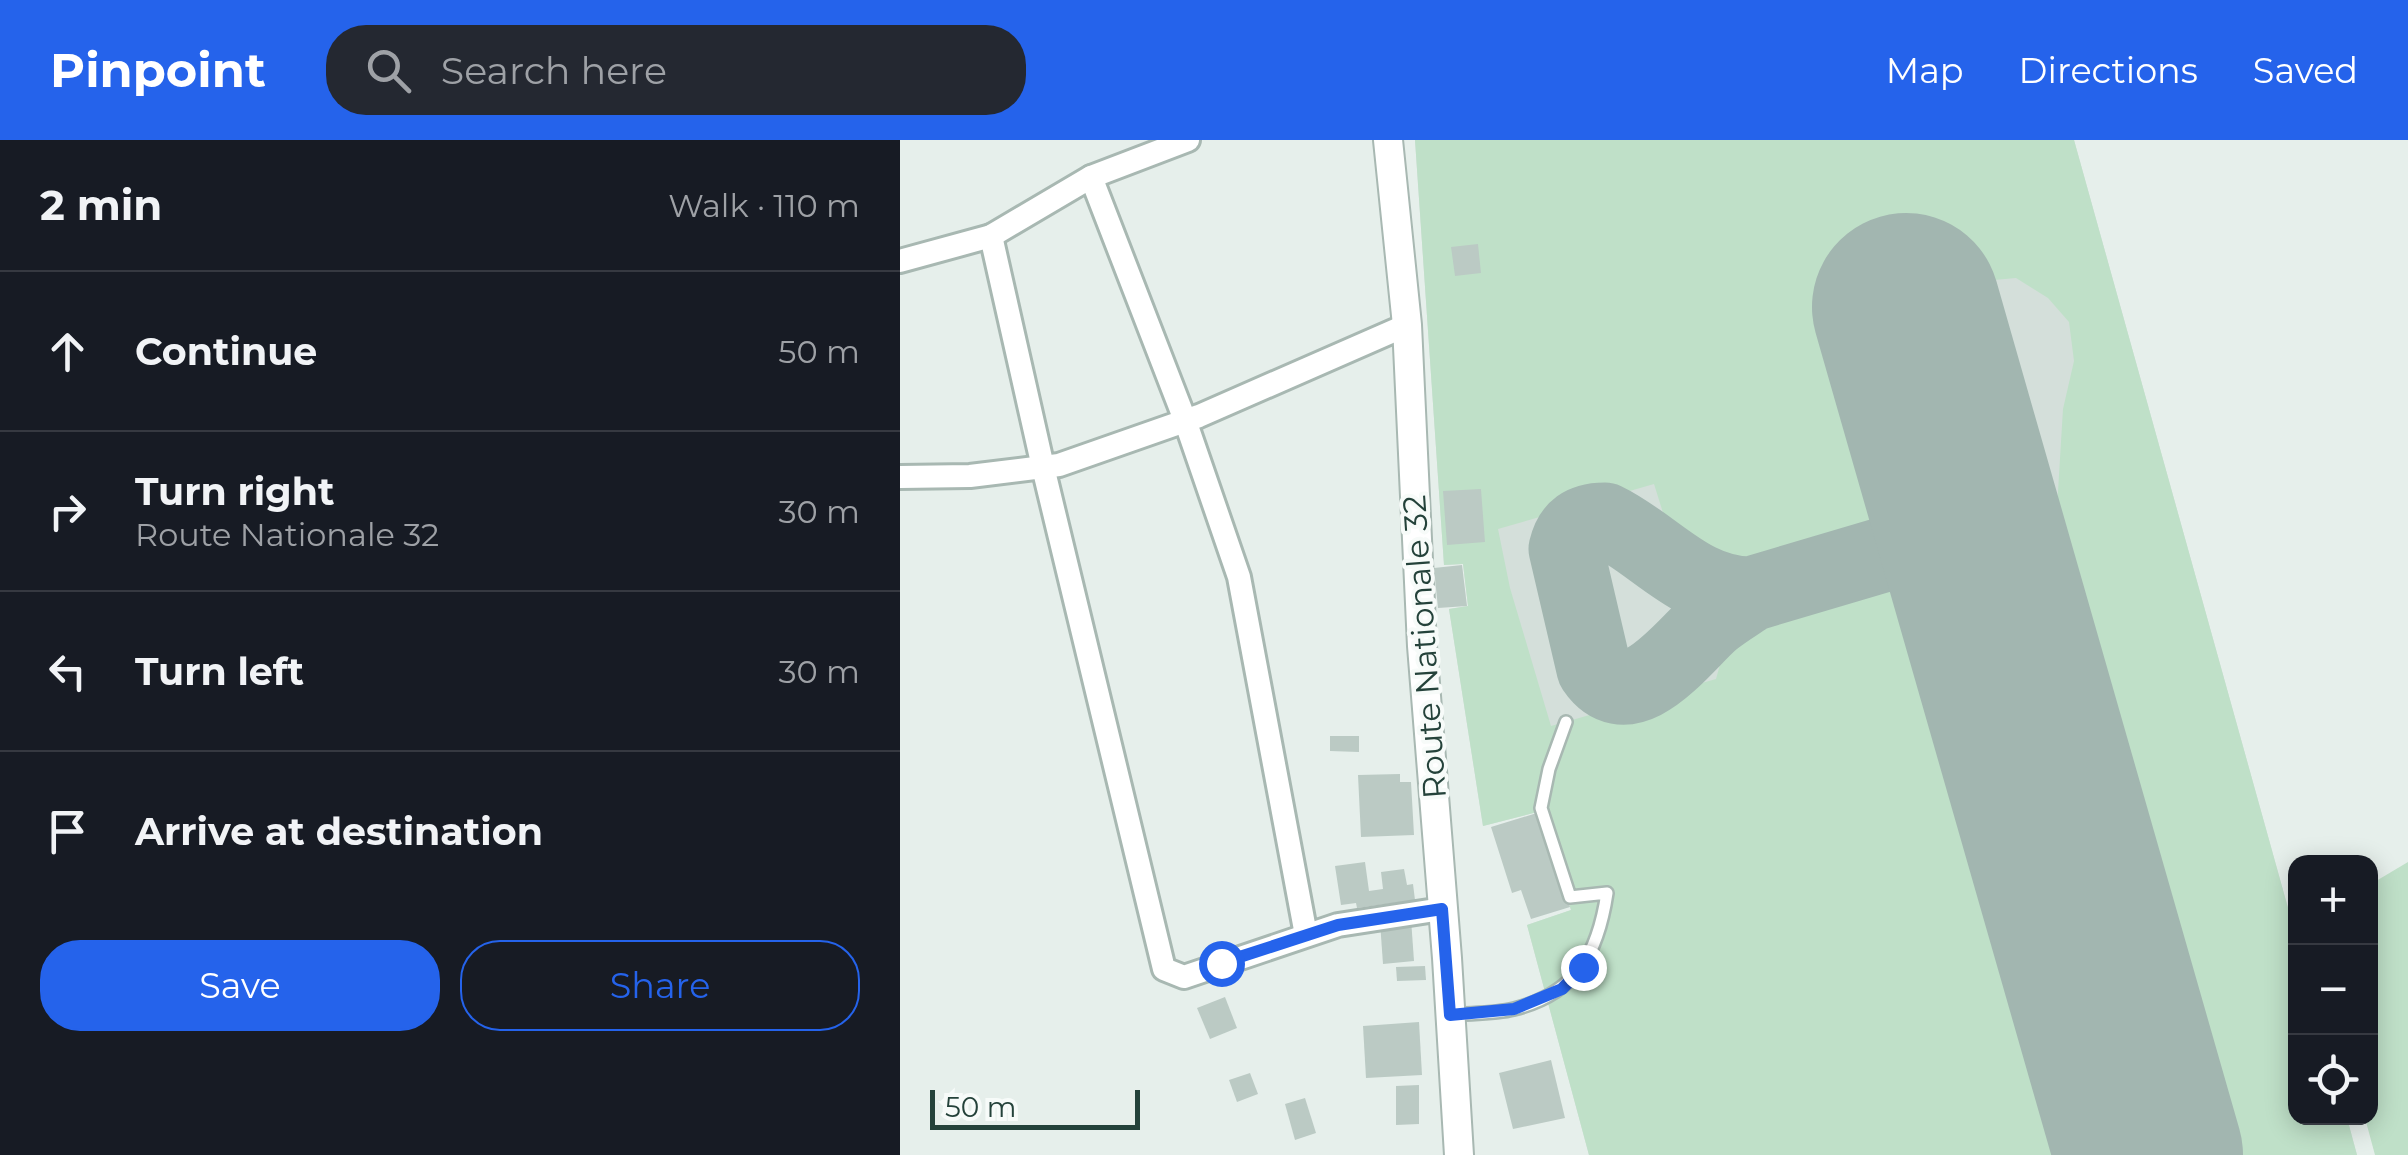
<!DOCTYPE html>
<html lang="en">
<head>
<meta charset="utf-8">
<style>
  body { margin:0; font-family:Montserrat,sans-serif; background:#242831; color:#f1f3f6 }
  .controls { position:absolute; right:30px; bottom:30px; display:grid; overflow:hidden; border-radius:20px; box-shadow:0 5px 25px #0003 }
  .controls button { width:90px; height:90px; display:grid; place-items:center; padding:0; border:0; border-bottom:2px solid #363941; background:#171b24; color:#f1f3f6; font:50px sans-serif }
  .scale { position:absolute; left:30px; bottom:25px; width:210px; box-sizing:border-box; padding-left:10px; border:5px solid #24423a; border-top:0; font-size:28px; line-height:35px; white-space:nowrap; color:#24423a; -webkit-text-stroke:8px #f7fbf9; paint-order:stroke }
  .stop { position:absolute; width:30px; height:30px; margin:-22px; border:8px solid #2563eb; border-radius:50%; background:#fff }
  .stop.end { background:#2563eb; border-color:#fff; box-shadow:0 2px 10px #0008 }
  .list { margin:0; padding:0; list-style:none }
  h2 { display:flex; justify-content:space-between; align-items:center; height:130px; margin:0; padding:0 40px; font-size:42px }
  h2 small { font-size:32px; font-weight:400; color:#9ea1a6 }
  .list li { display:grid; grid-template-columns:65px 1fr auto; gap:30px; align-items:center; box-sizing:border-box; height:160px; padding:0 40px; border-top:2px solid #363941 }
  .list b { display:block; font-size:38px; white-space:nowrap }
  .list p { margin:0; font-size:32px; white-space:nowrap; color:#9ea1a6 }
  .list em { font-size:32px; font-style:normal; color:#9ea1a6 }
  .actions { display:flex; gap:20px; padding:30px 40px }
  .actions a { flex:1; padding:22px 0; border:2px solid #2563eb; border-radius:40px; text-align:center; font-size:35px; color:#2563eb }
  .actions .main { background:#2563eb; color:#fff }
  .icon { flex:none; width:55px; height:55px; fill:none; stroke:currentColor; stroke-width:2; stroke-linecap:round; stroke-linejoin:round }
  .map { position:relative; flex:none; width:1508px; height:1015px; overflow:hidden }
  header { display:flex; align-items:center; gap:60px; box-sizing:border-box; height:140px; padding:0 50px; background:#2563eb; color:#fff }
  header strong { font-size:48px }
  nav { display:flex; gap:55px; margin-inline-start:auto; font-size:35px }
  .search { width:700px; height:90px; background:#242831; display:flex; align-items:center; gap:25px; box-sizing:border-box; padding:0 35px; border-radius:40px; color:#9ea1a6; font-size:38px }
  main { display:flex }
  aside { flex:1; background:#171b24 }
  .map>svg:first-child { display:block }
  .built { fill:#d4dfda }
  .green { fill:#bfe0c8 }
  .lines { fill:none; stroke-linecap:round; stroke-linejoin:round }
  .taxiway { stroke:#a2b6b0; stroke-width:75 }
  .runway { stroke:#a2b6b0; stroke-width:188 }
  .building { fill:#bbcac4 }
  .service-casing { stroke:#a8b8b2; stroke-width:16 }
  .minor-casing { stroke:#a8b8b2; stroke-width:28 }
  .tertiary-casing { stroke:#a8b8b2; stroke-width:32 }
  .service { stroke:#fff; stroke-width:11 }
  .minor { stroke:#fff; stroke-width:22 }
  .tertiary { stroke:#fff; stroke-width:28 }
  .route { stroke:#2563eb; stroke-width:12 }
  .labels { text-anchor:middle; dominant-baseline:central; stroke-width:8; stroke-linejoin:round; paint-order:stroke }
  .street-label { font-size:32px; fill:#24423a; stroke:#f7fbf9 }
</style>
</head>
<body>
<header>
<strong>Pinpoint</strong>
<div class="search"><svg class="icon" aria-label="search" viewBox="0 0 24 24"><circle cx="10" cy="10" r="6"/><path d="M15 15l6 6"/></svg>Search here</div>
<nav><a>Map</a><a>Directions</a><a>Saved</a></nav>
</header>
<main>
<aside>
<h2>2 min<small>Walk · 110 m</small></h2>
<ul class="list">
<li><svg class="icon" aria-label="ahead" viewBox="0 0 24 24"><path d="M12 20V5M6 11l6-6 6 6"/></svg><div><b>Continue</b></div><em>50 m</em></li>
<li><svg class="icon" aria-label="right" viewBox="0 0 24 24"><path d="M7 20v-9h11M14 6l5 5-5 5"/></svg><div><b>Turn right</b><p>Route Nationale 32</p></div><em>30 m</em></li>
<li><svg class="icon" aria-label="left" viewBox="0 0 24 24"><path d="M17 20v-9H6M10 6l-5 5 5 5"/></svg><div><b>Turn left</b></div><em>30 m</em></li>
<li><svg class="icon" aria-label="arrive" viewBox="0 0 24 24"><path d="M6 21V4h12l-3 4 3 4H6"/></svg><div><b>Arrive at destination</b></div></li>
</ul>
<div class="actions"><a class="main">Save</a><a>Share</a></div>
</aside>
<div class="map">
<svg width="1508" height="1015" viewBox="0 0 1508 1015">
  <rect width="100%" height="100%" fill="#e6efeb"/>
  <!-- built -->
  <polygon class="built" points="515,0 1174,0 1395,793 1396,978 1447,978 1457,1015 689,1015 627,785 671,770 641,671 583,686 549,469 568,466 563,424 544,425"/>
  <!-- green -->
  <g class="green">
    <polygon points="515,0 1174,0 1395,793 1396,978 1447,978 1457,1015 1316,1015 1183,549 1153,434 1163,269 1174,221 1169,182 1148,158 1116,138 1050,144 953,180 994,323 990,351 976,378 938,397 823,427 782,405 770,395 754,344 598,389 610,448 651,586 816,539 824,510 833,494 862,476 960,451 986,448 1008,453 1030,472 1042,493 1191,1015 689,1015 627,785 671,770 641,671 583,686 549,469 568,466 563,424 544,425"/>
    <polygon points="1508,722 1508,1015 1475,1015 1465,978 1470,978 1471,744"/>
  </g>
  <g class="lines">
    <!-- taxiway -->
    <path class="taxiway" d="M851,454C838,463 824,471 812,481C784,505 730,582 694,529L666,409C671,388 683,380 705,380C755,404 790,454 851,454L1070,389"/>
    <!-- runway -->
    <polyline class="runway" points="1006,167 1249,1015"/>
  </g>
  <!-- building -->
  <g class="building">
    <polygon points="578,104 581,133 555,136 551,107"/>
    <polygon points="581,349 585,402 547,405 543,351"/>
    <polygon points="562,425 567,466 538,468 534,428"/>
    <polygon points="430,596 459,596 459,612 430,611"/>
    <polygon points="500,634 500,642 511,642 514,695 461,697 458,635"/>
    <polygon points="640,672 670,767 631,779 621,750 612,753 591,687"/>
    <polygon points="465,722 469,751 483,749 481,732 504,729 507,745 513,744 515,760 457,768 456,763 441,765 435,726"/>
    <polygon points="511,779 514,821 483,824 480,782"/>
    <polygon points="525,826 526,840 497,841 496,827"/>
    <polygon points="325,857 337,888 310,899 297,868"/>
    <polygon points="519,882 522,935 466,938 463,886"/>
    <polygon points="651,920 665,978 613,989 599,933"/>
    <polygon points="350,933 358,954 337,962 329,940"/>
    <polygon points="519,945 519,984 496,985 496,946"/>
    <polygon points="405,958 416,993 395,1000 385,964"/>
  </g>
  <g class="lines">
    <!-- service casing -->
    <g class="service-casing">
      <path id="service" d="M550,875C571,873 594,874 614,869C677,853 698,813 707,753L670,757L641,668L649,629L666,582"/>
    </g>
    <!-- minor casing -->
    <g class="minor-casing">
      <g id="minor">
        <polyline points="191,37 285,280 339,437 406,795"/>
        <polyline points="91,96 143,327 264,829 284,837 438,785 542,769"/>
        <polyline points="0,121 91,96 191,37 288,0"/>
        <polyline points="0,337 70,336 159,325 299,276 507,185"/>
      </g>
    </g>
    <!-- tertiary casing -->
    <g class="tertiary-casing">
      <polyline id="tertiary" points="488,0 507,185 522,506 547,818 559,1015"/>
    </g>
    <!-- service -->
    <use href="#service" class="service"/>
    <!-- minor -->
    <use href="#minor" class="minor"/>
    <!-- tertiary -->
    <use href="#tertiary" class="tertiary"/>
  </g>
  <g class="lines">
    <!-- route -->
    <polyline class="route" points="321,823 438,785 542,769 550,875 614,869 662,849 683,827"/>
  </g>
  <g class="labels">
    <!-- street labels -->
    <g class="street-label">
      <text transform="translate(524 507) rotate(-94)">Route Nationale 32</text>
    </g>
  </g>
</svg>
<div class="controls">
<button>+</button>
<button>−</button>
<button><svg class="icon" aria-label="locate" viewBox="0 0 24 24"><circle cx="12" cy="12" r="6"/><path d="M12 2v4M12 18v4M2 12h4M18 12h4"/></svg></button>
</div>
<div class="scale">50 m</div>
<div class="stop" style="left:321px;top:823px"></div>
<div class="stop end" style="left:683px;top:827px"></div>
</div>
</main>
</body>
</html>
